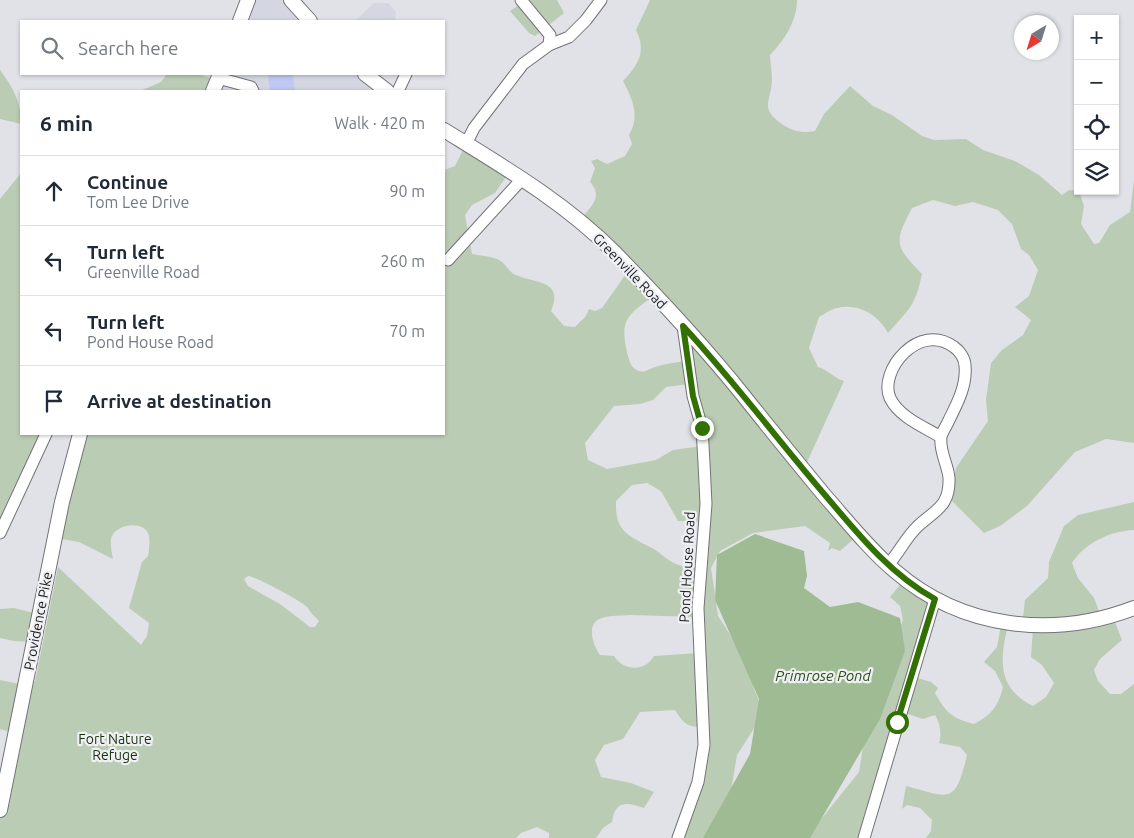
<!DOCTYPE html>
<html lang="en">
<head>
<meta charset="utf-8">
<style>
  body { margin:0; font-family:Ubuntu,sans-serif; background:#f6f6f7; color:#1f2937 }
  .controls { position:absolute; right:15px; top:15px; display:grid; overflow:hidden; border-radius:0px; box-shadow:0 1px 4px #0004 }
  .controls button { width:45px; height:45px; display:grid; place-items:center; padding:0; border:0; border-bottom:1px solid #e0e1e3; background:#fff; color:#1f2937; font:25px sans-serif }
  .compass { position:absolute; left:1014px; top:15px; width:45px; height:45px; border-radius:50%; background:#fff; box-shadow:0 1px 4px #0004; rotate:218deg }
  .stop { position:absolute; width:15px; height:15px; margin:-11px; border:4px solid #327003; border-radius:50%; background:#fff }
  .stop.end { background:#327003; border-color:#fff; box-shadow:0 1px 5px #0008 }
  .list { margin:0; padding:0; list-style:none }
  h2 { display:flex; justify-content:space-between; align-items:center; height:65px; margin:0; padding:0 20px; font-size:21px }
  h2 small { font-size:16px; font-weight:400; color:#747a83 }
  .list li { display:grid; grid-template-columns:32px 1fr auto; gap:15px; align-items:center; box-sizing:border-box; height:70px; padding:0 20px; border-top:1px solid #e0e1e3 }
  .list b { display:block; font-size:19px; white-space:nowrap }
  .list p { margin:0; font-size:16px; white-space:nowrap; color:#747a83 }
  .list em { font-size:16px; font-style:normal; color:#747a83 }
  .icon { flex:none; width:28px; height:28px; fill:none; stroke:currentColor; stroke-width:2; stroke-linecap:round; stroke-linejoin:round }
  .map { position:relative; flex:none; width:1134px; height:838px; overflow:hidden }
  .search { position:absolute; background:#fff; box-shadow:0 1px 4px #0004; left:20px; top:20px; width:425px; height:55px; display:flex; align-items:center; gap:12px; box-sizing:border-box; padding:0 18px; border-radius:0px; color:#747a83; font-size:19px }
  .panel { position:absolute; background:#fff; box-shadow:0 1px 4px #0004; left:20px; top:90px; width:425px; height:345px; border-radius:0px }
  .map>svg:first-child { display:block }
  .built { fill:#d4d6e2 }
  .green { fill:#bbccb4; fill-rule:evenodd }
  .water { fill:#9fbb94 }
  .building { fill:#bfc7f4 }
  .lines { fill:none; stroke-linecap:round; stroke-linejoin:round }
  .minor-casing { stroke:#727377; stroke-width:13 }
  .major-casing { stroke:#727377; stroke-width:16 }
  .minor { stroke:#fff; stroke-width:11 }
  .major { stroke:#fff; stroke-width:14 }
  .route { stroke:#327003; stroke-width:6 }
  .labels { text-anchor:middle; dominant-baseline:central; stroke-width:4.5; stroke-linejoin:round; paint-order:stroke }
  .street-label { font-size:14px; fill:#1b1b1d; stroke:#eff0f4 }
  .park-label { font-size:14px; fill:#173208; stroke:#eff0f4 }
  .water-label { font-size:15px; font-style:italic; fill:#294e17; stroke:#eff0f4 }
</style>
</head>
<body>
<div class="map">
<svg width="1134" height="838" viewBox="0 0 1134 838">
  <rect width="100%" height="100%" fill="#e1e2e7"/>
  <!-- built -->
  <g class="built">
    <polygon points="248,0 289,0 309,21 240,21"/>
    <polygon points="374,3 388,3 396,12 395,21 355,21"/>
    <polygon points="220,74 380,74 368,91 213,91"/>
  </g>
  <!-- green -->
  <g class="green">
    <polygon points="526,0 557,0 564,13 535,36 529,33 510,11"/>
    <path d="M650,0H797C797,21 784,41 770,55C770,63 772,71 772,79C771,104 758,108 785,126C795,132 803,133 815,131L824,114L850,86L873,106L892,115L922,136L934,140L966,139L983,150L1015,161L1039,175L1062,195L1069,190L1079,191L1084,206L1081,224L1094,244L1099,243L1110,225L1130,212L1134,180V443L1106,439L1075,452L1027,506L1000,526L984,533L950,499L956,468L988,421L986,400L991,363L1002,350L1023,335L1031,320L1015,307L1029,296L1038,270L1029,255L1021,249L1012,224L998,210L973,202L955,206L933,200L912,208C894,243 894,245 922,274C915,307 909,309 888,333C878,315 859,303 837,308C831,309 825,314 819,317L809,348L818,367C828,370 834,378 844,381L803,471L857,536L840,551L832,548L828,551L830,543L805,526L753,533L720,551L711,568L718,616L746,659L754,689L764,713L737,755L731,791L709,838H677L692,800L701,727C686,727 683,722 675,710L640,712L623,739L604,745L595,760L601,777L631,783L654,792L644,808C627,802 615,800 612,822L603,828L596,838H549V833L537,827L521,833L516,838H0V807L14,733L0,729V680L24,685L28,681L35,682L58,567L141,645L147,636L149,623L129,608L142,562L148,556C149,550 150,542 149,536C145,519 114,524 111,539C110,545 112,553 113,559L79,542L56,538L80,434H444V170L455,166L465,146L510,171L495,193L472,205L465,215L472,254C480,256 495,256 502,262C507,266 510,273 516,275C537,284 564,280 551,311L564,326L575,327L586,316L589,309L595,311L602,308L628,271L580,221C590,206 604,198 590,182L595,168L591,161L597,159L607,164L625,156L632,144L629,135C640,116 633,100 623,81C638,65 647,52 636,30ZM651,298L684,331L685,361C673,363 662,364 650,369C646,371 644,372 639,371C632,369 630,363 628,356C620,323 624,317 651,298ZM689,384L702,446L673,450L656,460L607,469L588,460L585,443L614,406L640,404L653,400L666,387ZM647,483L661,491L678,521L702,522L699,567C692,567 682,567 676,564C666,560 659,551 650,547C627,535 615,531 616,501L632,485ZM248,576C255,576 303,602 307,607C311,613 314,616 319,621L315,627H310L280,604L248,586L244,579ZM630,615L697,617L698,653L654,656C645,672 623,671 614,656L600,655C593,645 585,623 602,618C611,615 621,616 630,615Z"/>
    <path d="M0,70C13,88 21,101 21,124L0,119Z"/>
    <polygon points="167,74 198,74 217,80 213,91 140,91 161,82"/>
    <polygon points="21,173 21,434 45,434 0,531 0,199"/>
    <path d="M1134,502V530C1110,531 1085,543 1072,563L1078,578L1094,598L1102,619L1113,617L1122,640L1100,659L1094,670L1098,681L1110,694H1121L1134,684V838H926L931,831L932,820L920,808L907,805L902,809L906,786C951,798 955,805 967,755L960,747L939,743C942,734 940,723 935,715L923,719L902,712L863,838H806L859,772L863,747L895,640L903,620L900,606L890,597L904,580L934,600L911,676L931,682L938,688L935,693C946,713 952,718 974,724C992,715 998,706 1003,687L995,671L984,662L997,647L1001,625L1008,626C999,660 998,689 1033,706L1046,697L1054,683L1042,665L1031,657L1033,628L1022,625L1025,600L1048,578L1049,562L1064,526L1078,515Z"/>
    <polygon points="14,608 38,614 32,642 14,641 0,638 0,609"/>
  </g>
  <!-- water -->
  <polygon class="water" points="755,534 804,551 807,576 804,588 830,607 858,602 900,618 905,651 880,719 810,838 703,838 750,754 759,699 715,600 717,555"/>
  <!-- building -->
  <polygon class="building" points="268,74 293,74 295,90 270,91"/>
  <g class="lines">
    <!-- minor casing -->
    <g class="minor-casing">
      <g id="minor">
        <polyline points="521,0 550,35 549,45"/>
        <polyline points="218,78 251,87 253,91"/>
        <polyline points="398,91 406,74"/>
        <polyline points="466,144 474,128 523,64 549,45 569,37 586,20 601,0"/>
        <polyline points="448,260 523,178"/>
        <polyline points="0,533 46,434"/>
        <path d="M888,565C899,553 906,537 918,526C935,510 950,507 949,478C948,465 939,451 941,437C942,432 947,425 949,420C957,404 967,385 965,366C965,359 960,351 954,347C919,321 878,371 890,398C899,417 924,427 941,437"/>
        <polyline points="678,838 698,782 704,745 698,608 706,504 704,463 702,428 693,396 683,326"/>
        <polyline points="864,838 935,599"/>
      </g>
    </g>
    <!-- major casing -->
    <g class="major-casing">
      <g id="major">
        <polyline points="291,0 310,21"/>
        <polyline points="240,21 248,0"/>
        <polyline points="365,74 387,91"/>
        <polyline points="213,91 220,74"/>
        <path d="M444,130C504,167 564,202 614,252C659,298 703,345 743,395C770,429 797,462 825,496C848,522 869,549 895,571C962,629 1053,639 1134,608"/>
        <polyline points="0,810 62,502 80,434"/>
      </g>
    </g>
    <!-- minor -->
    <use href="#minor" class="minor"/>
    <!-- major -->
    <use href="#major" class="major"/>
  </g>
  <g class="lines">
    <!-- route -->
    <path class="route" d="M702,428L693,396L683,326C733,380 777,439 825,495C858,534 890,574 935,599L897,722"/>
  </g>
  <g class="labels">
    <!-- street labels -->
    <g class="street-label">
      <text transform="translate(630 271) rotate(46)">Greenville Road</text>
      <text transform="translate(687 567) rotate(-87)">Pond House Road</text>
      <text transform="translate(38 621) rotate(-79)">Providence Pike</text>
    </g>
    <!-- park labels -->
    <g class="park-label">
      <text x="115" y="739">Fort Nature<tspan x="115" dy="16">Refuge</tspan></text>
    </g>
    <!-- water labels -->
    <g class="water-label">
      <text x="823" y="675">Primrose Pond</text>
    </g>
  </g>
</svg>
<div class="controls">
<button>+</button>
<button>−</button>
<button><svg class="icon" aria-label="locate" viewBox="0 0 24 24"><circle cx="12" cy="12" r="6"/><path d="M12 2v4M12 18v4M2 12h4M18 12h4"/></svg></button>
<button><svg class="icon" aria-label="layers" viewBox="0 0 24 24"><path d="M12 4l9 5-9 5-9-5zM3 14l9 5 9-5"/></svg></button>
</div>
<svg class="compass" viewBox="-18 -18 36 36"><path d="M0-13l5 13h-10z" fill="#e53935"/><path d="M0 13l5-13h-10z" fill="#747a83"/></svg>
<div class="stop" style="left:897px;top:722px"></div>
<div class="stop end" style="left:702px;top:428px"></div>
<div class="search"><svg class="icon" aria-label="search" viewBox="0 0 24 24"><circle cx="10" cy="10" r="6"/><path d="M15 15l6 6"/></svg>Search here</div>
<section class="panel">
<h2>6 min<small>Walk · 420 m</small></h2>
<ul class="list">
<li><svg class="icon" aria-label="ahead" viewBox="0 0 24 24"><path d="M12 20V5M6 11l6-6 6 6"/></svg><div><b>Continue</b><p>Tom Lee Drive</p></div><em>90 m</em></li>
<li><svg class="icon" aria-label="left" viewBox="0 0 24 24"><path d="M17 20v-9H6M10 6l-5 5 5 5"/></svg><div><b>Turn left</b><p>Greenville Road</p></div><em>260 m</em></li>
<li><svg class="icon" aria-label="left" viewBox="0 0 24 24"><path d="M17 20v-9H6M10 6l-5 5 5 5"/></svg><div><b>Turn left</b><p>Pond House Road</p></div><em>70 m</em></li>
<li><svg class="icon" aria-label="arrive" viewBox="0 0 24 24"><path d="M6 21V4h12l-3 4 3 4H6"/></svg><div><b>Arrive at destination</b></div></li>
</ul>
</section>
</div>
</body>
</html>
